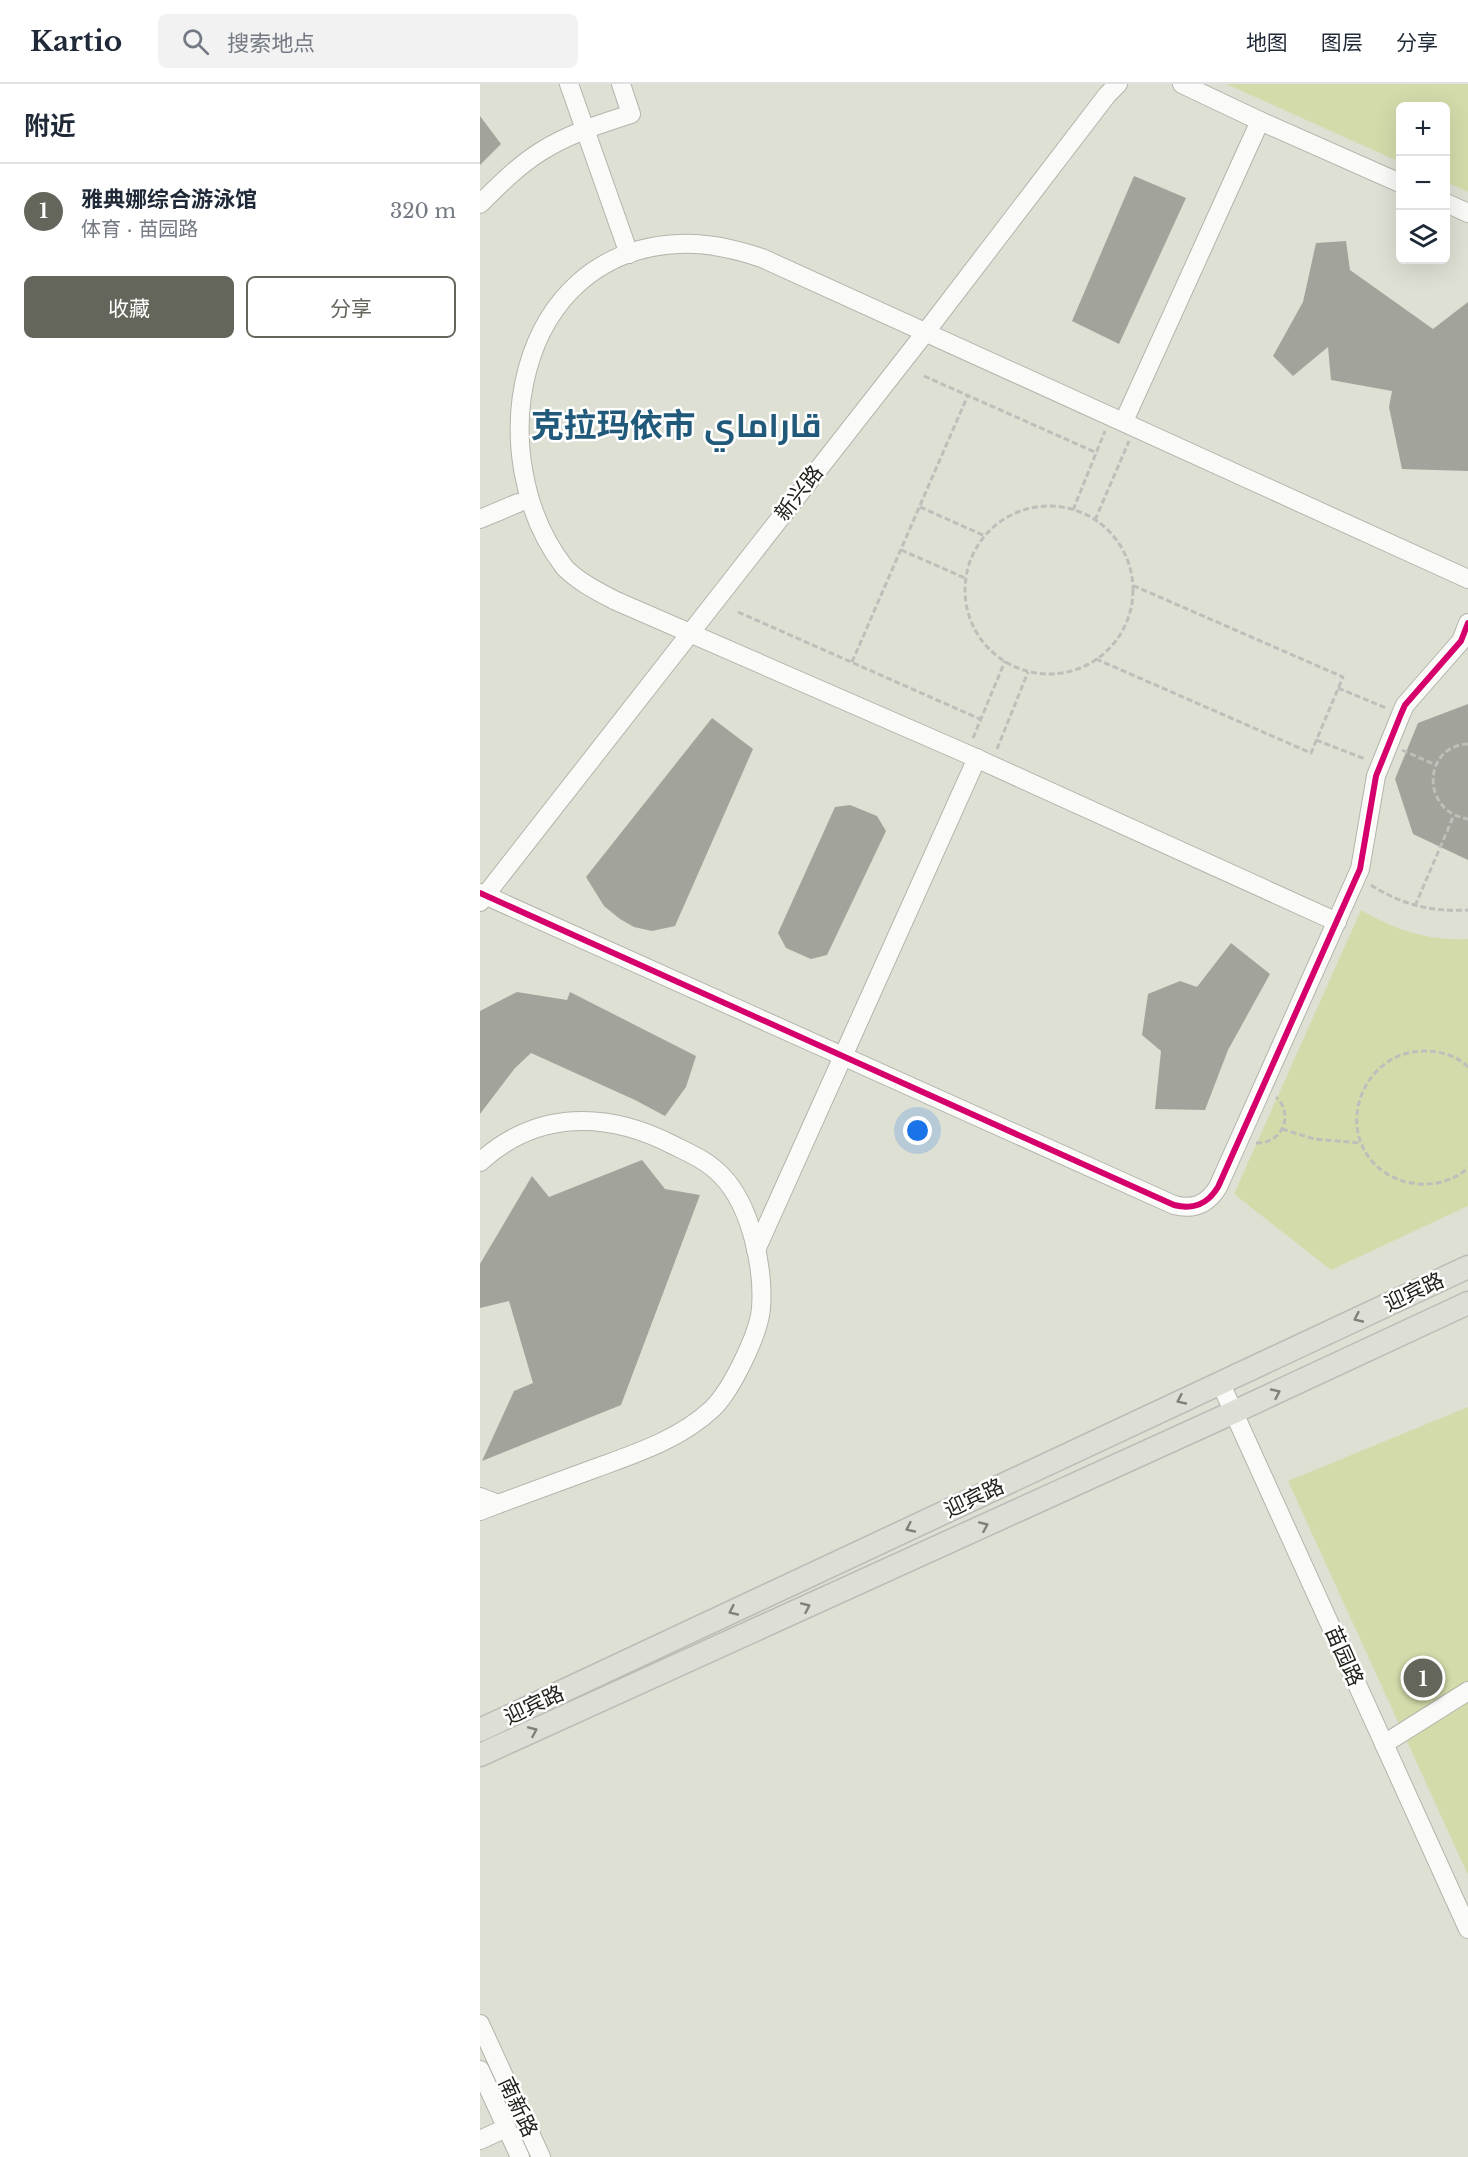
<!DOCTYPE html>
<html lang="zh">
<head>
<meta charset="utf-8">
<style>
  body { margin:0; font-family:"Libre Baskerville",Cairo,"Noto Sans SC",serif; background:#f2f2f3; color:#1f2937 }
  .controls { position:absolute; right:18px; top:18px; display:grid; overflow:hidden; border-radius:9px; box-shadow:0 6px 24px #0002 }
  .controls button { width:54px; height:54px; display:grid; place-items:center; padding:0; border:0; border-bottom:2px solid #e0e1e3; background:#fff; color:#1f2937; font:30px sans-serif }
  .you { position:absolute; left:438px; top:1047px; width:21px; height:21px; margin:-15px; border:4px solid #fff; border-radius:50%; background:#1a73e8; box-shadow:0 0 0 9px #1a73e833 }
  .badge { display:grid; place-items:center; width:39px; height:39px; border-radius:50%; background:#64665c; color:#fff; font-size:20px; font-weight:700 }
  .pin { position:absolute; translate:-50% -50%; border:3px solid #fff; box-shadow:0 2px 6px #0006 }
  .list { margin:0; padding:0; list-style:none }
  h2 { display:flex; justify-content:space-between; align-items:center; height:78px; margin:0; padding:0 24px; font-size:26px }
  h2 small { font-size:20px; font-weight:400; color:#747a83 }
  .list li { display:grid; grid-template-columns:39px 1fr auto; gap:18px; align-items:center; box-sizing:border-box; height:96px; padding:0 24px; border-top:2px solid #e0e1e3 }
  .list b { display:block; font-size:22px; white-space:nowrap }
  .list p { margin:0; font-size:20px; white-space:nowrap; color:#747a83 }
  .list em { font-size:20px; font-style:normal; color:#747a83 }
  .actions { display:flex; gap:12px; padding:18px 24px }
  .actions a { flex:1; padding:14px 0; border:2px solid #64665c; border-radius:9px; text-align:center; font-size:21px; color:#64665c }
  .actions .main { background:#64665c; color:#fff }
  .icon { flex:none; width:33px; height:33px; fill:none; stroke:currentColor; stroke-width:2; stroke-linecap:round; stroke-linejoin:round }
  .map { position:relative; flex:none; width:988px; height:2073px; overflow:hidden }
  header { display:flex; align-items:center; gap:36px; box-sizing:border-box; height:84px; padding:0 30px; background:#fff; border-bottom:2px solid #e0e1e3 }
  header strong { font-size:28px }
  nav { display:flex; gap:33px; margin-inline-start:auto; font-size:21px }
  .search { width:420px; height:54px; background:#f2f2f3; display:flex; align-items:center; gap:15px; box-sizing:border-box; padding:0 21px; border-radius:9px; color:#747a83; font-size:22px }
  main { display:flex }
  aside { flex:1; background:#fff }
  .map>svg:first-child { display:block }
  .green { fill:#d4dbaa }
  .building { fill:#a2a39a }
  .lines { fill:none; stroke-linecap:round; stroke-linejoin:round }
  .minor-casing { stroke:#b3b5ab; stroke-width:20 }
  .major-casing { stroke:#babcb6; stroke-width:25 }
  .path { stroke:#bebfbb; stroke-width:3; stroke-dasharray:6 3; stroke-linecap:butt }
  .minor { stroke:#fafaf9; stroke-width:18 }
  .major { stroke:#ddded5; stroke-width:22 }
  .cycleway-casing { stroke:#fff; stroke-width:10 }
  .cycleway { stroke:#d6006c; stroke-width:6 }
  .oneway { stroke:#808178 }
  .labels { text-anchor:middle; dominant-baseline:central; stroke-width:5; stroke-linejoin:round; paint-order:stroke }
  .street-label { font-size:21px; fill:#22241b; stroke:#fff }
  .town-label { font-size:33px; font-weight:bold; fill:#20597a; stroke:#fff }
</style>
</head>
<body>
<header>
<strong>Kartio</strong>
<div class="search"><svg class="icon" aria-label="search" viewBox="0 0 24 24"><circle cx="10" cy="10" r="6"/><path d="M15 15l6 6"/></svg>搜索地点</div>
<nav><a>地图</a><a>图层</a><a>分享</a></nav>
</header>
<main>
<aside>
<h2>附近<small></small></h2>
<ul class="list">
<li><span class="badge">1</span><div><b>雅典娜综合游泳馆</b><p>体育 · 苗园路</p></div><em>320 m</em></li>
</ul>
<div class="actions"><a class="main">收藏</a><a>分享</a></div>
</aside>
<div class="map">
<svg width="988" height="2073" viewBox="0 0 988 2073">
  <rect width="100%" height="100%" fill="#dee0d4"/>
  <!-- green -->
  <g class="green">
    <polygon points="746,0 988,0 988,108 966,98 966,22 920,22 920,78"/>
    <path d="M881,826C915,846 948,857 988,855V1122L851,1186L754,1110Z"/>
    <polygon points="988,1323 988,1791 808,1397"/>
  </g>
  <!-- building -->
  <g class="building">
    <polygon points="0,32 21,60 0,81"/>
    <polygon points="654,92 706,114 639,260 592,237"/>
    <polygon points="866,157 870,186 953,245 988,218 988,387 922,385 909,323 912,307 851,296 848,263 813,292 793,272 823,218 836,159"/>
    <polygon points="988,620 988,776 933,750 915,695 938,639"/>
    <polygon points="232,634 273,665 195,842 172,847 154,843 140,835 124,822 106,793"/>
    <polygon points="370,721 397,732 406,747 347,871 331,875 306,864 298,849 355,723"/>
    <polygon points="751,859 790,890 748,966 725,1026 675,1025 681,967 662,951 668,910 700,897 717,903"/>
    <polygon points="37,908 87,916 90,908 216,972 206,1003 185,1032 155,1016 51,969 35,984 0,1030 0,927"/>
    <polygon points="162,1076 185,1105 220,1111 141,1321 2,1377 34,1307 53,1299 29,1217 0,1224 0,1180 52,1092 69,1113"/>
  </g>
  <g class="lines">
    <!-- minor casing -->
    <g class="minor-casing">
      <g id="minor">
        <polyline points="89,0 149,170"/>
        <polyline points="702,0 780,37 920,99"/>
        <polyline points="966,119 988,129"/>
        <path d="M0,120C19,101 38,82 60,68C88,50 120,40 151,30L141,0"/>
        <polyline points="644,337 780,37"/>
        <polyline points="0,435 38,419"/>
        <path d="M0,809L694,1121C713,1126 727,1121 738,1103L880,785L896,692L921,630L925,621L981,557L988,539"/>
        <polyline points="0,818 445,249 627,11 638,0"/>
        <path d="M857,838L487,670L134,516C117,507 99,498 85,484C0,375 33,168 198,160C227,158 255,165 282,174L988,495"/>
        <path d="M0,1078C57,1026 127,1027 193,1061C211,1070 228,1077 242,1092C271,1122 284,1184 281,1224C279,1250 251,1307 232,1325C200,1355 157,1369 116,1384C83,1396 51,1408 18,1420"/>
        <polyline points="276,1166 497,674"/>
        <polyline points="740,1298 988,1845"/>
        <polyline points="0,1413 18,1420 0,1427"/>
        <polyline points="904,1660 988,1607"/>
        <polyline points="0,1940 61,2073"/>
        <polyline points="0,1986 40,2073"/>
        <polyline points="0,2056 26,2044"/>
      </g>
    </g>
    <!-- major casing -->
    <g class="major-casing">
      <g id="major">
        <polyline points="0,1646 988,1183"/>
        <polyline points="0,1671 754,1328 988,1219"/>
      </g>
    </g>
    <!-- path -->
    <g class="path">
      <polyline points="444,292 617,369"/>
      <circle cx="569" cy="506" r="84"/>
      <polyline points="440,423 505,452"/>
      <polyline points="593,426 625,347"/>
      <polyline points="615,436 649,357"/>
      <polyline points="421,466 485,494"/>
      <polyline points="258,528 500,635"/>
      <polyline points="616,575 831,669 863,593 652,501"/>
      <polyline points="372,578 488,311"/>
      <polyline points="858,604 906,624"/>
      <polyline points="493,654 525,577"/>
      <polyline points="836,656 885,675"/>
      <path d="M988,660C942,662 941,728 988,735"/>
      <polyline points="517,665 548,588"/>
      <polyline points="922,666 956,681"/>
      <path d="M891,801C922,821 952,828 988,826"/>
      <polyline points="935,822 974,731"/>
      <path d="M988,983C974,969 952,965 933,968C892,974 866,1021 881,1059C898,1102 955,1113 988,1084"/>
      <polyline points="802,1045 834,1055 881,1059"/>
      <path d="M776,1059C802,1060 815,1031 796,1013"/>
    </g>
    <!-- minor -->
    <use href="#minor" class="minor"/>
    <!-- major -->
    <use href="#major" class="major"/>
    <!-- cycleway casing -->
    <g class="cycleway-casing">
      <path id="cycleway" d="M0,809L694,1121C713,1126 727,1121 738,1103L880,785L896,692L921,630L925,621L981,557L988,539"/>
    </g>
    <!-- cycleway -->
    <use href="#cycleway" class="cycleway"/>
  </g>
  <!-- one-way arrows -->
  <defs><path id="oneway-chevron" d="M-2-3.5L2.5 0L-2 3.5" fill="none" stroke-width="1.6" stroke-linecap="round" stroke-linejoin="round" transform="scale(1.5)"/></defs>
  <g class="oneway">
    <use href="#oneway-chevron" transform="translate(878 1234) rotate(155)"/>
    <use href="#oneway-chevron" transform="translate(796 1309) rotate(-25)"/>
    <use href="#oneway-chevron" transform="translate(701 1316) rotate(155)"/>
    <use href="#oneway-chevron" transform="translate(504 1442) rotate(-24)"/>
    <use href="#oneway-chevron" transform="translate(430 1444) rotate(155)"/>
    <use href="#oneway-chevron" transform="translate(326 1523) rotate(-24)"/>
    <use href="#oneway-chevron" transform="translate(253 1527) rotate(155)"/>
    <use href="#oneway-chevron" transform="translate(53 1647) rotate(-24)"/>
  </g>
  <g class="labels">
    <!-- street labels -->
    <g class="street-label">
      <text transform="translate(319 409) rotate(-52)">新兴路</text>
      <text transform="translate(934 1208) rotate(-25)">迎宾路</text>
      <text transform="translate(494 1414) rotate(-25)">迎宾路</text>
      <text transform="translate(864 1572) rotate(66)">苗园路</text>
      <text transform="translate(54 1621) rotate(-25)">迎宾路</text>
      <text transform="translate(38 2023) rotate(65)">南新路</text>
    </g>
    <!-- town labels -->
    <g class="town-label">
      <text x="196" y="341">克拉玛依市 قاراماي</text>
    </g>
  </g>
</svg>
<div class="controls">
<button>+</button>
<button>−</button>
<button><svg class="icon" aria-label="layers" viewBox="0 0 24 24"><path d="M12 4l9 5-9 5-9-5zM3 14l9 5 9-5"/></svg></button>
</div>
<div class="you"></div>
<div class="pin badge" style="left:943px;top:1594px">1</div>
</div>
</main>
</body>
</html>
